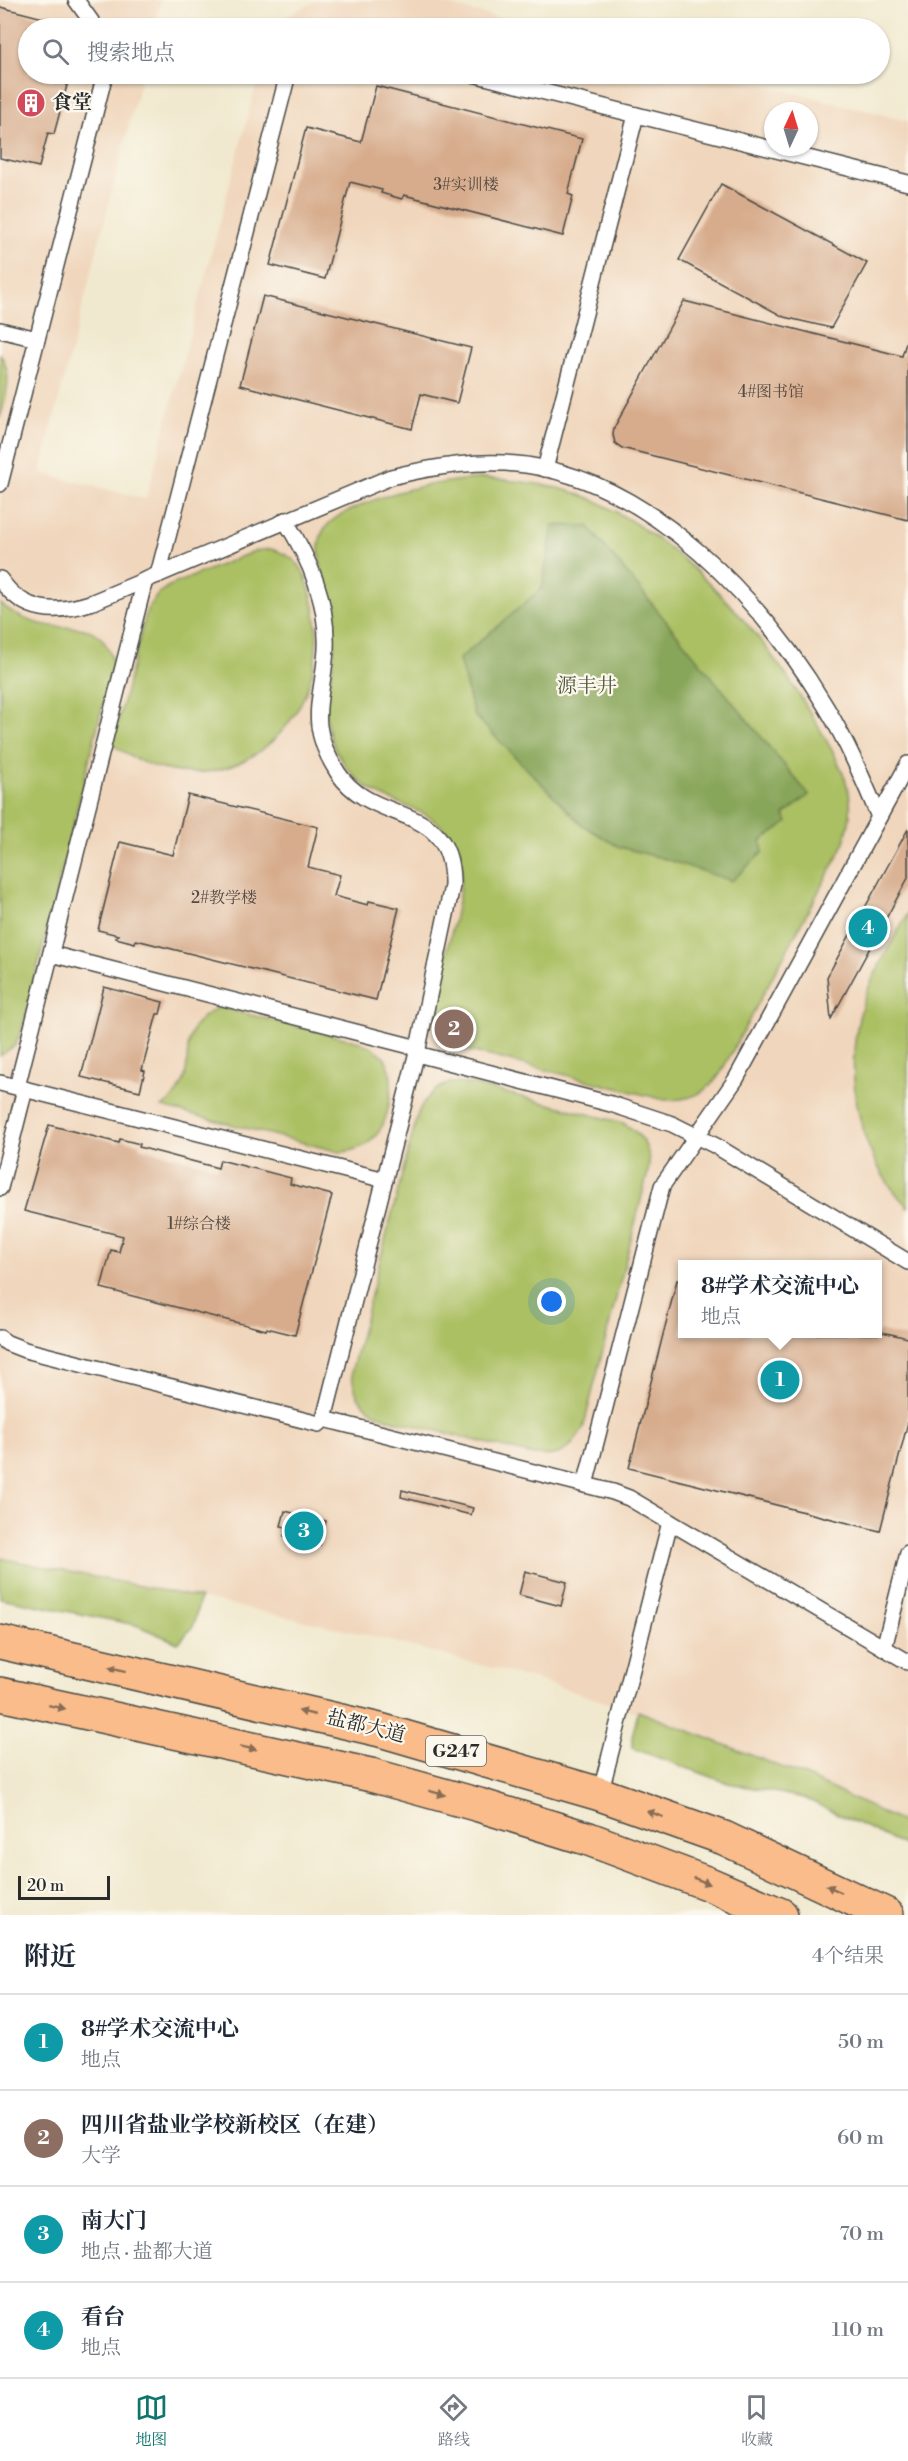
<!DOCTYPE html>
<html lang="zh">
<head>
<meta charset="utf-8">
<style>
  body { margin:0; font-family:"Libre Bodoni","Noto Serif SC",serif; background:#f2f2f3; color:#1f2937 }
  .compass { position:absolute; left:764px; top:102px; width:54px; height:54px; border-radius:50%; background:#fff; box-shadow:0 2px 4px #0004; rotate:4deg }
  .scale { position:absolute; left:18px; bottom:15px; width:92px; box-sizing:border-box; padding-left:6px; border:3px solid #2b2b2b; border-top:0; font-size:16px; line-height:21px; white-space:nowrap; color:#2b2b2b; -webkit-text-stroke:4px #fbf7ec; paint-order:stroke }
  .you { position:absolute; left:552px; top:1302px; width:21px; height:21px; margin:-15px; border:4px solid #fff; border-radius:50%; background:#1a73e8; box-shadow:0 0 0 9px #1a73e833 }
  .badge { display:grid; place-items:center; width:39px; height:39px; border-radius:50%; background:#0f766e; color:#fff; font-size:20px; font-weight:700 }
  .pin { position:absolute; translate:-50% -50%; border:3px solid #fff; box-shadow:0 2px 6px #0006 }
  .popup { position:absolute; left:678px; top:1260px; width:204px; height:78px; box-sizing:border-box; display:grid; place-content:center; border-radius:0px; background:#fff; filter:drop-shadow(0 2px 4px #0005); font-size:20px; white-space:nowrap; color:#747a83 }
  .popup b { font-size:22px; color:#1f2937 }
  .popup::after { content:''; position:absolute; left:50%; top:100%; margin-left:-12px; border:12px solid transparent; border-top-color:#fff }
  .list { margin:0; padding:0; list-style:none }
  h2 { display:flex; justify-content:space-between; align-items:center; height:78px; margin:0; padding:0 24px; font-size:26px }
  h2 small { font-size:20px; font-weight:400; color:#747a83 }
  .list li { display:grid; grid-template-columns:39px 1fr auto; gap:18px; align-items:center; box-sizing:border-box; height:96px; padding:0 24px; border-top:2px solid #e0e1e3 }
  .list b { display:block; font-size:22px; white-space:nowrap }
  .list p { margin:0; font-size:20px; white-space:nowrap; color:#747a83 }
  .list em { font-size:20px; font-style:normal; color:#747a83 }
  .icon { flex:none; width:33px; height:33px; fill:none; stroke:currentColor; stroke-width:2; stroke-linecap:round; stroke-linejoin:round }
  .map { position:relative; flex:none; width:908px; height:1915px; overflow:hidden }
  .search { position:absolute; background:#fff; box-shadow:0 2px 4px #0004; left:18px; right:18px; top:18px; height:66px; display:flex; align-items:center; gap:15px; box-sizing:border-box; padding:0 21px; border-radius:33px; color:#747a83; font-size:22px }
  .sheet { height:462px; background:#fff }
  nav { display:flex; justify-content:space-around; align-items:center; box-sizing:border-box; height:84px; border-top:2px solid #e0e1e3; background:#fff; font-size:16px; color:#747a83 }
  nav a { display:grid; justify-items:center; gap:3px }
  nav .on { color:#0f766e }
  .map>svg:first-child { display:block }
  .built { fill:#f0d6bc; fill-rule:evenodd }
  .green { fill:#abc064; stroke:#6b7648; stroke-width:1.5 }
  .forest { fill:#88a65a; stroke:#5a6842; stroke-width:1.5 }
  .building { fill:#d7ac8c }
  .lines { fill:none; stroke-linecap:round; stroke-linejoin:round }
  .lane-casing { stroke:#494844; stroke-width:18 }
  .primary-casing { stroke:#494844; stroke-width:36 }
  .lane { stroke:#fff; stroke-width:15 }
  .primary { stroke:#f9bc8a; stroke-width:33 }
  .oneway { fill:#886c56 }
  .labels { text-anchor:middle; dominant-baseline:central; stroke-width:4.5; stroke-linejoin:round; paint-order:stroke }
  .number-label { font-size:16px; fill:#564b43 }
  .shield { fill:#fbf7ec; stroke:#696865; stroke-width:1.5 }
  .shield-label { font-size:18px; font-weight:bold; fill:#2b2b2b }
  .poi-label { font-size:20px; font-weight:bold; fill:#2b2b2b; stroke:#fbf7ec; text-anchor:start }
  .park-label { font-size:20px; fill:#51583c; stroke:#fbf7ec }
  .street-label { font-size:20px; fill:#2b2b2b; stroke:#fbf7ec }
</style>
</head>
<body>
<div class="map">
<svg width="908" height="1915" viewBox="0 0 908 1915">
  <rect width="100%" height="100%" fill="#fbf7ec"/>
  <filter id="ink" filterUnits="userSpaceOnUse"><feTurbulence type="fractalNoise" baseFrequency=".0167" numOctaves="2"/><feDisplacementMap in="SourceGraphic" scale="12" xChannelSelector="R" yChannelSelector="G"/><feConvolveMatrix kernelMatrix="1 2 1 2 8 2 1 2 1" color-interpolation-filters="sRGB"/></filter>
  <filter id="wash" filterUnits="userSpaceOnUse"><feTurbulence type="fractalNoise" baseFrequency=".008" numOctaves="4" result="noise"/><feDisplacementMap in="SourceGraphic" scale="24" xChannelSelector="R" yChannelSelector="G"/><feGaussianBlur stdDeviation="1.35" result="paint"/><feColorMatrix in="noise" values="0 0 0 0 0 0 0 0 0 0 0 0 0 0 0 0 0 1.4 0 .05"/><feComposite in="paint" operator="in"/></filter>
  <g filter="url(#wash)">
    <rect width="100%" height="100%" fill="#f1e9cf"/>
    <!-- built -->
    <g class="built">
      <path d="M0,0H161L153,28H28V74H142L40,473L146,499L259,74H719L908,121V1825L807,1777L678,1726L541,1681L364,1634L200,1598L0,1558ZM773,111H809V147H773ZM682,1264H878V1334H682Z"/>
      <polygon points="318,0 427,0 540,28 271,28 272,23"/>
    </g>
    <!-- green -->
    <g class="green">
      <path d="M0,354C14,375 6,396 0,418Z"/>
      <path d="M483,478C522,481 566,485 602,504C695,553 770,640 821,731C832,750 844,770 849,793C853,813 848,831 841,850L720,1074C705,1095 690,1100 665,1100L458,1048C440,1037 433,1026 432,1005C440,974 468,885 460,858C439,795 387,816 351,772C340,760 331,744 328,728C323,707 329,686 333,665C335,650 335,631 333,615C330,590 309,550 325,528C334,516 347,512 359,506C401,488 438,482 483,478Z"/>
      <path d="M271,549C300,557 305,571 312,598C342,722 221,825 112,744L146,614C152,601 157,593 169,586L255,551Z"/>
      <path d="M0,603C15,617 32,623 51,626C83,630 103,622 113,664L22,1030L15,1045L0,1056Z"/>
      <path d="M908,913V1207C854,1153 841,1064 866,994C877,966 894,939 908,913Z"/>
      <path d="M219,1007L360,1042C369,1046 377,1049 384,1057C397,1075 390,1118 377,1134C368,1147 355,1151 340,1152L162,1107C212,1072 161,1035 219,1007Z"/>
      <path d="M450,1083L471,1084L623,1123C643,1135 652,1148 648,1172L583,1429C568,1454 557,1459 529,1454L385,1418C362,1408 352,1395 352,1369L418,1113C425,1098 434,1089 450,1083Z"/>
      <polygon points="0,1558 200,1598 193,1627 178,1643 136,1625 0,1598"/>
      <polygon points="638,1711 807,1777 908,1825 908,1847 804,1798 728,1783 632,1748 632,1737"/>
    </g>
    <!-- forest -->
    <polygon class="forest" points="553,525 588,526 809,795 784,815 788,822 761,841 763,852 732,881 662,858 619,847 582,825 474,715 459,659 542,588"/>
    <g id="blocks">
      <!-- building -->
      <g class="building">
        <polygon points="0,7 55,21 53,28 28,28 28,74 70,74 54,134 48,133 39,167 0,158"/>
        <polygon points="376,86 582,139 568,194 573,196 563,236 404,195 402,199 381,193 382,190 350,182 325,279 270,265 306,128 361,142"/>
        <polygon points="721,184 867,263 831,328 784,317 679,260"/>
        <polygon points="263,296 471,348 457,403 421,394 412,429 240,385"/>
        <polygon points="684,301 902,356 908,336 908,520 622,448 615,443 613,435 614,428"/>
        <polygon points="188,795 318,827 308,867 340,875 334,896 368,905 369,901 399,908 376,1000 136,940 135,943 116,938 118,935 98,930 120,842 173,855"/>
        <polygon points="908,829 908,878 831,1019 827,977"/>
        <polygon points="104,987 163,1002 160,1014 157,1014 142,1070 145,1071 140,1091 81,1077"/>
        <polygon points="49,1125 119,1143 120,1139 140,1144 139,1147 218,1168 220,1160 291,1178 290,1184 332,1195 295,1335 267,1328 266,1330 101,1288 111,1250 119,1252 123,1236 24,1211"/>
        <polygon points="677,1280 682,1282 682,1334 878,1334 878,1331 908,1338 908,1422 880,1531 629,1468"/>
        <polygon points="402,1490 473,1508 471,1515 401,1497"/>
        <polygon points="285,1511 326,1521 320,1545 284,1536 286,1527 281,1526"/>
        <polygon points="525,1571 567,1582 561,1606 519,1595"/>
      </g>
    </g>
  </g>
  <g filter="url(#ink)">
    <use href="#blocks" fill-opacity="0" stroke="#494844" stroke-width="1.5"/>
    <g class="lines">
      <!-- lane casing -->
      <g class="lane-casing">
        <g id="lane">
          <polyline points="76,0 96,28"/>
          <polyline points="473,74 908,183"/>
          <polyline points="0,330 37,339"/>
          <polyline points="545,469 636,115"/>
          <polyline points="0,484 105,74"/>
          <path d="M285,520C310,560 328,601 326,649C323,701 305,722 338,773C375,828 454,799 452,886L418,1048"/>
          <polyline points="158,575 288,74"/>
          <path d="M0,579C24,614 57,614 93,602L391,477C436,466 481,459 526,465C653,483 763,601 826,707C847,742 863,779 879,817"/>
          <polyline points="417,1054 611,1104 672,1124 716,1146 908,1262"/>
          <polyline points="0,1083 385,1180"/>
          <polyline points="17,1087 145,580"/>
          <polyline points="0,1188 25,1089"/>
          <polyline points="0,1338 7,1343 25,1350 319,1424 324,1419 418,1048 51,954"/>
          <polyline points="324,1419 613,1492 629,1498 908,1662"/>
          <polyline points="585,1485 662,1186 736,1079 908,764"/>
          <polyline points="884,1648 908,1553"/>
          <polyline points="600,1794 670,1522"/>
        </g>
      </g>
      <!-- primary casing -->
      <g class="primary-casing">
        <g id="primary">
          <polyline points="0,1642 380,1730 600,1794 724,1838 887,1915"/>
          <polyline points="0,1694 371,1775 479,1805 589,1839 709,1884 781,1915"/>
        </g>
      </g>
      <!-- lane -->
      <use href="#lane" class="lane"/>
      <!-- primary -->
      <use href="#primary" class="primary"/>
    </g>
    <!-- one-way arrows -->
    <defs><path id="oneway-solid" d="M-6-.8H1V-3.2L6.5 0L1 3.2V.8H-6Z" transform="scale(1.5)"/></defs>
    <g class="oneway">
      <use href="#oneway-solid" transform="translate(117 1669) rotate(-167)"/>
      <use href="#oneway-solid" transform="translate(57 1707) rotate(12)"/>
      <use href="#oneway-solid" transform="translate(307 1713) rotate(-167)"/>
      <use href="#oneway-solid" transform="translate(248 1748) rotate(12)"/>
      <use href="#oneway-solid" transform="translate(437 1793) rotate(15)"/>
      <use href="#oneway-solid" transform="translate(655 1814) rotate(-160)"/>
      <use href="#oneway-solid" transform="translate(702 1881) rotate(21)"/>
      <use href="#oneway-solid" transform="translate(834 1889) rotate(-154)"/>
    </g>
  </g>
  <!-- icons -->
  <defs>
    <g id="building-disc" transform="scale(1.5)"><circle r="9.5" fill="#d1495b" stroke="#fbf7ec"/><path d="M-4-6H4V6H1V3H-1V6H-4ZM-2.5-4.3h1.7v1.8h-1.7ZM.8-4.3h1.7v1.8H.8ZM-2.5-1h1.7V.8h-1.7ZM.8-1h1.7V.8H.8Z" fill="#fff"/></g>
  </defs>
  <g fill-rule="evenodd">
    <use href="#building-disc" x="31" y="103"/>
  </g>
  <g class="labels">
    <!-- number labels -->
    <g class="number-label">
      <text x="466" y="185">3#实训楼</text>
      <text x="771" y="392">4#图书馆</text>
      <text x="224" y="898">2#教学楼</text>
      <text x="199" y="1224">1#综合楼</text>
    </g>
    <!-- shield labels -->
    <rect class="shield" x="426" y="1736" width="60" height="30" rx="4.5"/>
    <g class="shield-label">
      <text x="456" y="1751">G247</text>
    </g>
    <!-- poi labels -->
    <g class="poi-label">
      <text x="52" y="103">食堂</text>
    </g>
    <!-- park labels -->
    <g class="park-label">
      <text x="587" y="686">源丰井</text>
    </g>
    <!-- street labels -->
    <g class="street-label">
      <text transform="translate(366 1727) rotate(14)">盐都大道</text>
    </g>
  </g>
</svg>
<svg class="compass" viewBox="-18 -18 36 36"><path d="M0-13l5 13h-10z" fill="#e53935"/><path d="M0 13l5-13h-10z" fill="#747a83"/></svg>
<div class="scale">20 m</div>
<div class="you"></div>
<div class="pin badge" style="left:780px;top:1380px;background:#0f9aa8">1</div>
<div class="popup"><b>8#学术交流中心</b>地点</div>
<div class="pin badge" style="left:454px;top:1029px;background:#8d6e63">2</div>
<div class="pin badge" style="left:304px;top:1531px;background:#0f9aa8">3</div>
<div class="pin badge" style="left:868px;top:928px;background:#0f9aa8">4</div>
<div class="search"><svg class="icon" aria-label="search" viewBox="0 0 24 24"><circle cx="10" cy="10" r="6"/><path d="M15 15l6 6"/></svg>搜索地点</div>
</div>
<section class="sheet">
<h2>附近<small>4个结果</small></h2>
<ul class="list">
<li><span class="badge" style="background:#0f9aa8">1</span><div><b>8#学术交流中心</b><p>地点</p></div><em>50 m</em></li>
<li><span class="badge" style="background:#8d6e63">2</span><div><b>四川省盐业学校新校区（在建）</b><p>大学</p></div><em>60 m</em></li>
<li><span class="badge" style="background:#0f9aa8">3</span><div><b>南大门</b><p>地点 · 盐都大道</p></div><em>70 m</em></li>
<li><span class="badge" style="background:#0f9aa8">4</span><div><b>看台</b><p>地点</p></div><em>110 m</em></li>
</ul>
</section>
<nav>
<a class="on"><svg class="icon" aria-label="map" viewBox="0 0 24 24"><path d="M3 6l6-2 6 2 6-2v14l-6 2-6-2-6 2zM9 4v14M15 6v14"/></svg>地图</a>
<a><svg class="icon" aria-label="directions" viewBox="0 0 24 24"><path d="M12 3l9 9-9 9-9-9zM9 14v-3h6M13 9l2 2-2 2"/></svg>路线</a>
<a><svg class="icon" aria-label="saved" viewBox="0 0 24 24"><path d="M7 4h10v16l-5-4-5 4z"/></svg>收藏</a>
</nav>
</body>
</html>
